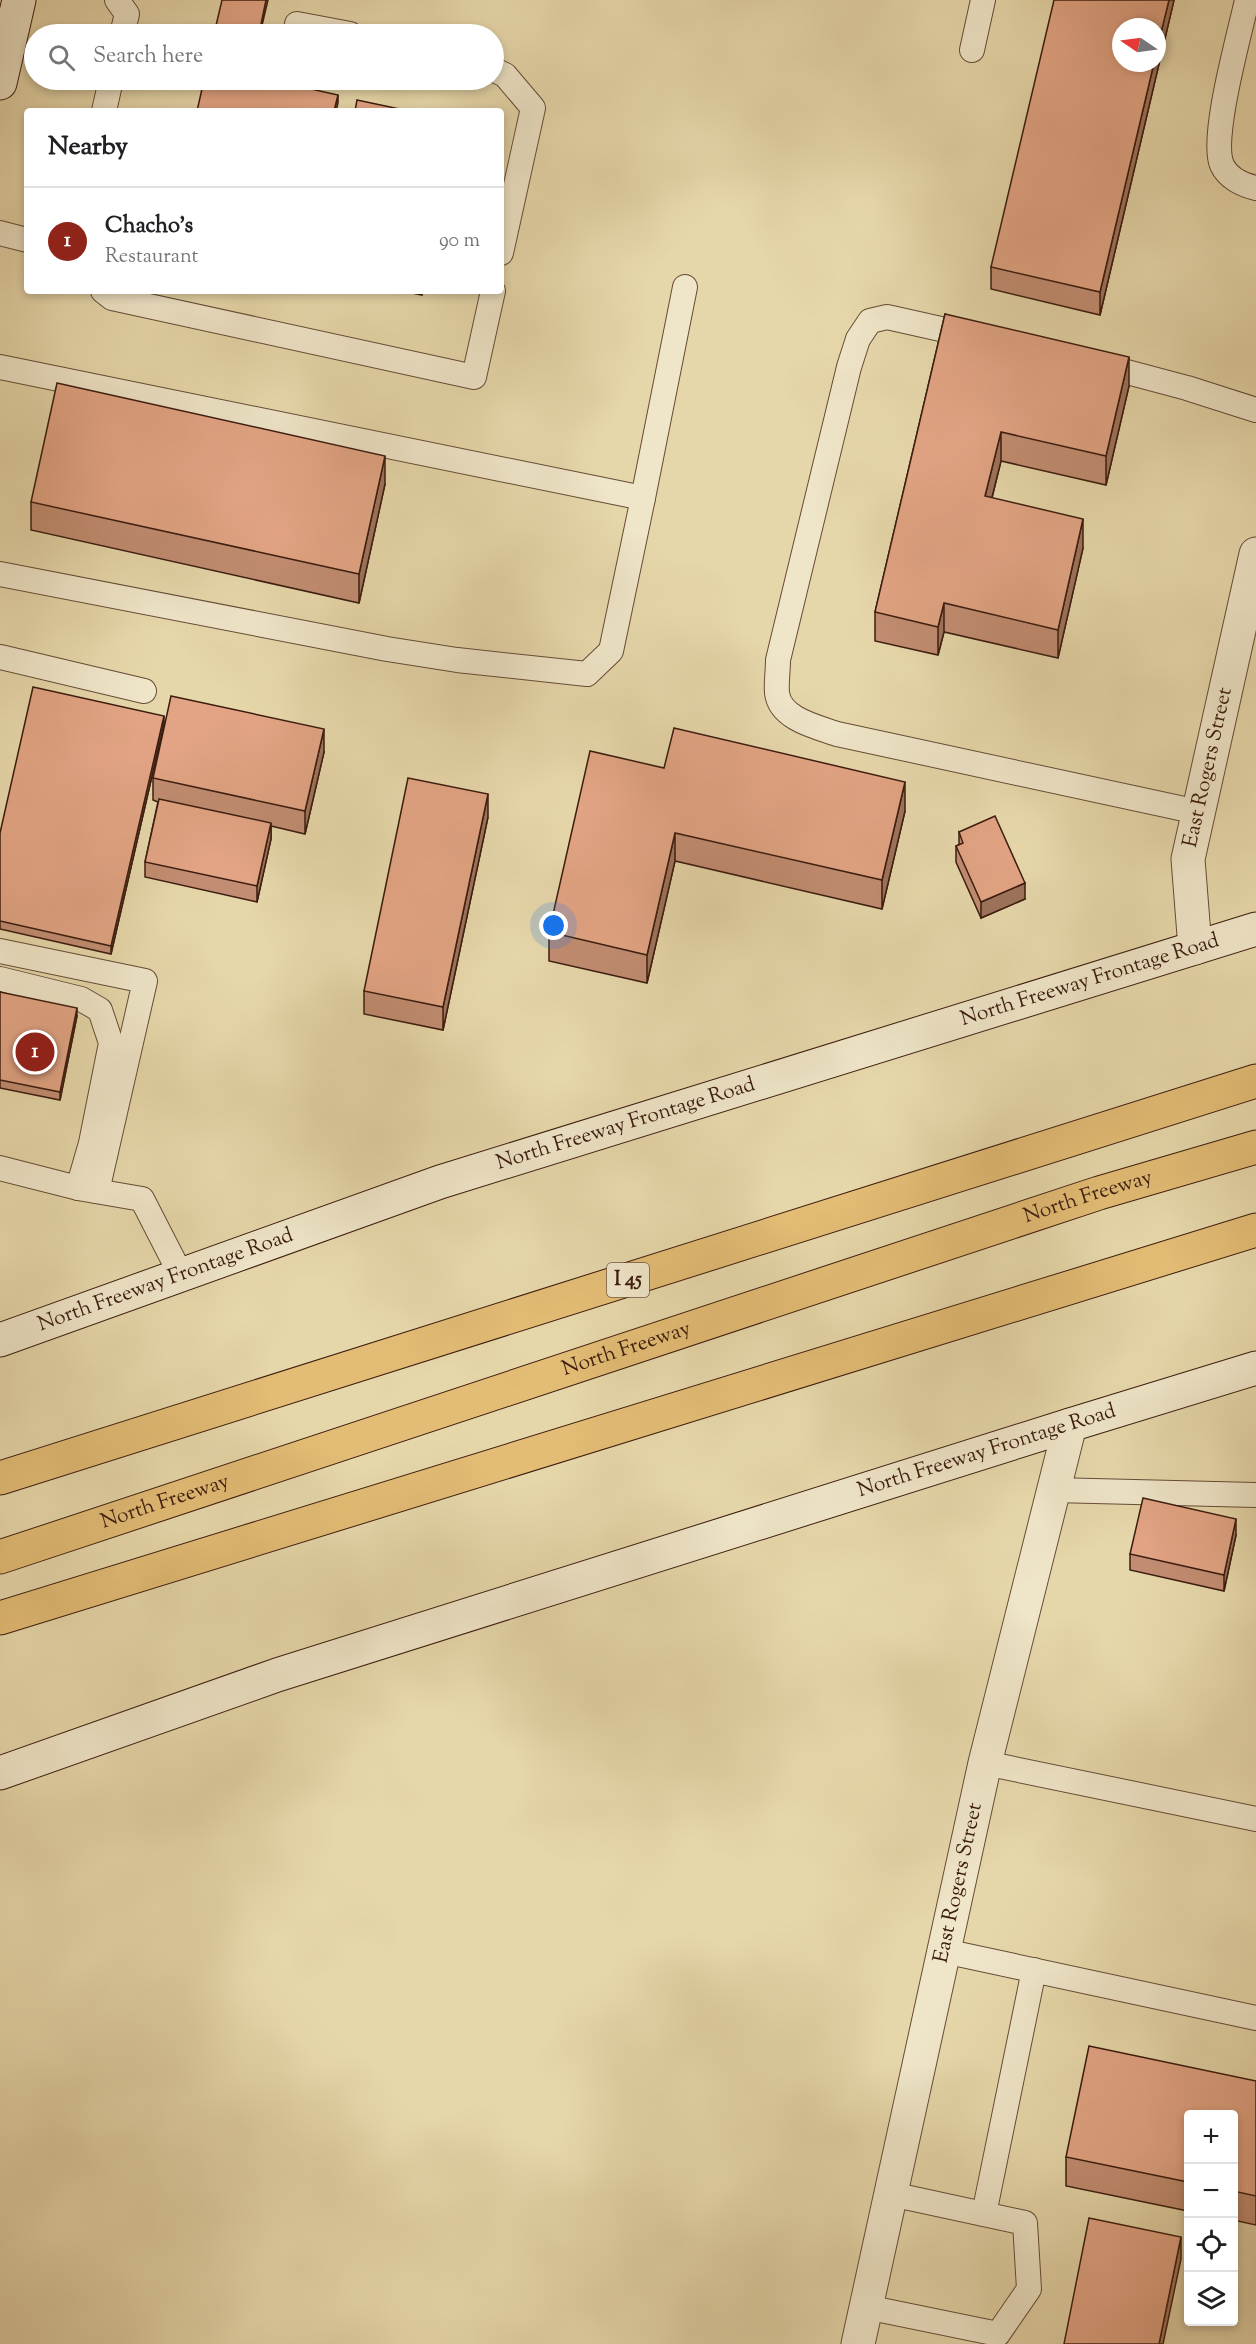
<!DOCTYPE html>
<html lang="en">
<head>
<meta charset="utf-8">
<style>
  body { margin:0; font-family:"Sorts Mill Goudy",serif; background:#f6f6f6; color:#202124 }
  .controls { position:absolute; right:18px; bottom:18px; display:grid; overflow:hidden; border-radius:6px; box-shadow:0 3px 9px #0003 }
  .controls button { width:54px; height:54px; display:grid; place-items:center; padding:0; border:0; border-bottom:2px solid #e0e0e0; background:#fff; color:#202124; font:30px sans-serif }
  .compass { position:absolute; left:1112px; top:18px; width:54px; height:54px; border-radius:50%; background:#fff; box-shadow:0 3px 9px #0003; rotate:283deg }
  .you { position:absolute; left:554px; top:926px; width:21px; height:21px; margin:-15px; border:4px solid #fff; border-radius:50%; background:#1a73e8; box-shadow:0 0 0 9px #1a73e833 }
  .badge { display:grid; place-items:center; width:39px; height:39px; border-radius:50%; background:#8f2418; color:#fff; font-size:20px; font-weight:700 }
  .pin { position:absolute; translate:-50% -50%; border:3px solid #fff; box-shadow:0 2px 6px #0006 }
  .list { margin:0; padding:0; list-style:none }
  h2 { display:flex; justify-content:space-between; align-items:center; height:78px; margin:0; padding:0 24px; font-size:26px }
  h2 small { font-size:20px; font-weight:400; color:#757577 }
  .list li { display:grid; grid-template-columns:39px 1fr auto; gap:18px; align-items:center; box-sizing:border-box; height:108px; padding:0 24px; border-top:2px solid #e0e0e0 }
  .list b { display:block; font-size:22px; white-space:nowrap }
  .list p { margin:0; font-size:20px; white-space:nowrap; color:#757577 }
  .list em { font-size:20px; font-style:normal; color:#757577 }
  .icon { flex:none; width:33px; height:33px; fill:none; stroke:currentColor; stroke-width:2; stroke-linecap:round; stroke-linejoin:round }
  .map { position:relative; flex:none; width:1256px; height:2344px; overflow:hidden }
  .search { position:absolute; background:#fff; box-shadow:0 3px 9px #0003; left:24px; top:24px; width:480px; height:66px; display:flex; align-items:center; gap:15px; box-sizing:border-box; padding:0 21px; border-radius:33px; color:#757577; font-size:22px }
  .panel { position:absolute; background:#fff; box-shadow:0 3px 9px #0003; left:24px; top:108px; width:480px; height:186px; border-radius:6px }
  .map>svg:first-child { display:block }
  .lines { fill:none; stroke-linecap:round; stroke-linejoin:round }
  .lane-casing { stroke:#664b35; stroke-width:26 }
  .street-casing { stroke:#664b35; stroke-width:35 }
  .secondary-casing { stroke:#3b1c0e; stroke-width:35 }
  .highway-casing { stroke:#3b1c0e; stroke-width:35 }
  .lane { stroke:#efe5c8; stroke-width:24 }
  .street { stroke:#efe5c8; stroke-width:33 }
  .secondary { stroke:#efe5c8; stroke-width:33 }
  .highway { stroke:#e3bc75; stroke-width:33 }
  .wall { fill:#c28d72; stroke:#3b1c0e; stroke-width:1.5 }
  .shaded-wall { fill:#9e735c; stroke:#3b1c0e; stroke-width:1.5 }
  .building { fill:#e2a484; stroke:#3b1c0e; stroke-width:1.5 }
  .labels { text-anchor:middle; dominant-baseline:central; stroke-width:4.5; stroke-linejoin:round; paint-order:stroke }
  .shield { fill:#efe5c8; stroke:#715846; stroke-width:1.5 }
  .shield-label { font-size:20px; font-weight:bold; fill:#3b1c0e }
  .street-label { font-size:21px; fill:#3b1c0e; stroke:#efe5c8 }
</style>
</head>
<body>
<div class="map">
<svg width="1256" height="2344" viewBox="0 0 1256 2344">
  <rect width="100%" height="100%" fill="#e6d7aa"/>
  <filter id="stains"><feTurbulence type="fractalNoise" baseFrequency=".00333" numOctaves="4"/><feColorMatrix values="0 0 0 0 .2 0 0 0 0 .09 0 0 0 0 .02 0 0 0 .5 -.17"/></filter>
  <radialGradient id="worn" r=".72"><stop offset=".6" stop-color="#630" stop-opacity="0"/><stop offset="1" stop-color="#630" stop-opacity=".3"/></radialGradient>
  <g class="lines">
    <!-- lane casing -->
    <g class="lane-casing">
      <g id="lane">
        <polyline points="117,0 127,14 122,34"/>
        <path d="M1247,0C1240,33 1210,138 1222,165C1228,178 1243,185 1256,188"/>
        <polyline points="297,24 350,34"/>
        <polyline points="972,50 983,0"/>
        <polyline points="494,70 505,75 533,108 501,253"/>
        <polyline points="104,111 111,80"/>
        <polyline points="0,233 27,240"/>
        <polyline points="103,291 112,298 474,377 493,291"/>
        <path d="M972,336L887,317L870,321L858,339L849,367L778,660C778,671 776,683 777,693C780,719 817,727 837,734L1198,812"/>
        <polyline points="1097,364 1187,388 1256,410"/>
        <polyline points="0,367 643,498 611,651 587,674 457,660 387,649 0,574"/>
        <polyline points="643,498 685,287"/>
        <polyline points="0,657 144,691"/>
        <polyline points="0,951 145,981 97,1191"/>
        <polyline points="0,979 81,999 100,1010 111,1043 91,1143 78,1188"/>
        <polyline points="0,1168 78,1188 142,1199 181,1275"/>
        <polyline points="1053,1490 1256,1495"/>
        <polyline points="985,1763 1256,1819"/>
        <polyline points="944,1951 1256,2018"/>
        <polyline points="984,2214 1034,1970"/>
        <polyline points="866,2307 998,2334 1029,2289 1025,2223 891,2194"/>
      </g>
    </g>
    <!-- street casing -->
    <g class="street-casing">
      <g id="street">
        <path id="s1" d="M1195,948L1188,859L1256,554"/>
        <path id="s2" d="M858,2344L985,1763L1070,1425"/>
      </g>
    </g>
    <!-- secondary casing -->
    <g class="secondary-casing">
      <g id="secondary">
        <polyline points="0,83 19,0"/>
        <path id="s3" d="M0,1340L440,1182L1256,929"/>
        <path id="s4" d="M0,1773L277,1675L1070,1425L1256,1368"/>
      </g>
    </g>
    <!-- highway casing -->
    <g class="highway-casing">
      <g id="highway">
        <polyline points="0,1478 1256,1081"/>
        <path id="s5" d="M0,1557L1099,1193L1256,1147"/>
        <polyline points="0,1618 1256,1230"/>
      </g>
    </g>
    <!-- lane -->
    <use href="#lane" class="lane"/>
    <!-- street -->
    <use href="#street" class="street"/>
    <!-- secondary -->
    <use href="#secondary" class="secondary"/>
    <!-- highway -->
    <use href="#highway" class="highway"/>
  </g>
  <!-- wall -->
  <g class="wall">
    <polygon points="1174,0 1100,315 991,289 991,267"/>
    <polygon points="403,291 423,291 422,295"/>
    <polygon points="945,314 1129,386 1106,485 1001,461 992,498 1083,548 1058,658 944,632 938,655 875,641 875,612"/>
    <polygon points="385,484 359,603 31,530 31,502"/>
    <polygon points="164,724 111,954 0,929 0,833"/>
    <polygon points="324,752 305,834 271,826 271,839 257,902 145,877 145,862 158,802 153,800 153,778"/>
    <polygon points="664,768 905,811 882,909 675,861 647,983 549,961 549,932"/>
    <polygon points="488,817 443,1030 364,1014 364,991"/>
    <polygon points="959,832 1025,899 981,918 956,862 956,846 959,845"/>
    <polygon points="0,992 77,1016 60,1100 0,1088"/>
    <polygon points="1236,1535 1224,1591 1130,1570 1130,1554"/>
    <polygon points="1256,2081 1256,2225 1233,2220 1233,2115 1188,2115 1188,2211 1066,2186 1066,2157"/>
  </g>
  <!-- shaded-wall -->
  <g class="shaded-wall">
    <polygon points="266,0 268,0 260,34 259,34"/>
    <polygon points="1169,0 1174,0 1100,315 1100,292 1154,63 1157,63 1157,49"/>
    <polygon points="338,95 338,103 336,111 334,111"/>
    <polygon points="1129,357 1129,386 1106,485 1106,456"/>
    <polygon points="1001,432 1001,461 985,525 985,496"/>
    <polygon points="385,456 385,484 359,603 359,574"/>
    <polygon points="1083,519 1083,548 1058,658 1058,630"/>
    <polygon points="944,603 944,632 938,655 938,627"/>
    <polygon points="164,716 164,724 111,954 111,946"/>
    <polygon points="324,729 324,752 305,834 305,811"/>
    <polygon points="905,782 905,811 882,909 882,880"/>
    <polygon points="488,794 488,817 443,1030 443,1007"/>
    <polygon points="271,823 271,839 257,902 257,886"/>
    <polygon points="675,833 675,861 647,983 647,955"/>
    <polygon points="1025,883 1025,899 981,918 981,902"/>
    <polygon points="77,1008 77,1016 60,1100 60,1092"/>
    <polygon points="1236,1519 1236,1535 1224,1591 1224,1575"/>
    <polygon points="1181,2237 1181,2259 1163,2344 1159,2344"/>
  </g>
  <!-- building -->
  <g class="building">
    <polygon points="222,0 266,0 259,34 214,34"/>
    <polygon points="1054,0 1169,0 1157,49 1157,27 1121,27 1121,63 1154,63 1100,292 991,267"/>
    <polygon points="204,80 271,80 338,95 334,111 197,111"/>
    <polygon points="357,100 409,111 355,111"/>
    <polygon points="945,314 1129,357 1106,456 1001,432 985,496 1083,519 1058,630 944,603 938,627 875,612"/>
    <polygon points="57,383 385,456 359,574 31,502"/>
    <polygon points="33,687 164,716 111,946 0,921 0,833"/>
    <polygon points="171,696 324,729 305,811 153,778"/>
    <polygon points="674,728 905,782 882,880 675,833 647,955 549,932 590,751 664,768"/>
    <polygon points="408,778 488,794 443,1007 364,991"/>
    <polygon points="159,799 271,823 257,886 145,862"/>
    <polygon points="995,816 1025,883 981,902 956,846 963,843 959,832"/>
    <polygon points="0,992 77,1008 60,1092 0,1080"/>
    <polygon points="1143,1498 1236,1519 1224,1575 1130,1554"/>
    <polygon points="1089,2046 1256,2081 1256,2196 1233,2191 1233,2115 1188,2115 1188,2182 1066,2157"/>
    <polygon points="1089,2218 1181,2237 1159,2344 1064,2344"/>
  </g>
  <g class="labels">
    <!-- shield labels -->
    <rect class="shield" x="607" y="1263" width="42" height="34" rx="4.5"/>
    <g class="shield-label">
      <text x="628" y="1280">I 45</text>
    </g>
    <!-- street labels -->
    <g class="street-label">
      <text stroke="none"><textPath href="#s1" startOffset="183">East Rogers Street</textPath></text>
      <text stroke="none"><textPath href="#s3" startOffset="1148">North Freeway Frontage Road</textPath></text>
      <text stroke="none"><textPath href="#s3" startOffset="662">North Freeway Frontage Road</textPath></text>
      <text stroke="none"><textPath href="#s5" startOffset="1146">North Freeway</textPath></text>
      <text stroke="none"><textPath href="#s3" startOffset="176">North Freeway Frontage Road</textPath></text>
      <text stroke="none"><textPath href="#s5" startOffset="660">North Freeway</textPath></text>
      <text stroke="none"><textPath href="#s4" startOffset="1038">North Freeway Frontage Road</textPath></text>
      <text stroke="none"><textPath href="#s5" startOffset="174">North Freeway</textPath></text>
      <text stroke="none"><textPath href="#s2" startOffset="472">East Rogers Street</textPath></text>
    </g>
  </g>
  <rect width="100%" height="100%" filter="url(#stains)"/>
  <rect width="100%" height="100%" fill="url(#worn)"/>
</svg>
<div class="controls">
<button>+</button>
<button>−</button>
<button><svg class="icon" aria-label="locate" viewBox="0 0 24 24"><circle cx="12" cy="12" r="6"/><path d="M12 2v4M12 18v4M2 12h4M18 12h4"/></svg></button>
<button><svg class="icon" aria-label="layers" viewBox="0 0 24 24"><path d="M12 4l9 5-9 5-9-5zM3 14l9 5 9-5"/></svg></button>
</div>
<svg class="compass" viewBox="-18 -18 36 36"><path d="M0-13l5 13h-10z" fill="#e53935"/><path d="M0 13l5-13h-10z" fill="#757577"/></svg>
<div class="you"></div>
<div class="pin badge" style="left:35px;top:1052px">1</div>
<div class="search"><svg class="icon" aria-label="search" viewBox="0 0 24 24"><circle cx="10" cy="10" r="6"/><path d="M15 15l6 6"/></svg>Search here</div>
<section class="panel">
<h2>Nearby<small></small></h2>
<ul class="list">
<li><span class="badge">1</span><div><b>Chacho's</b><p>Restaurant</p></div><em>90 m</em></li>
</ul>
</section>
</div>
</body>
</html>
